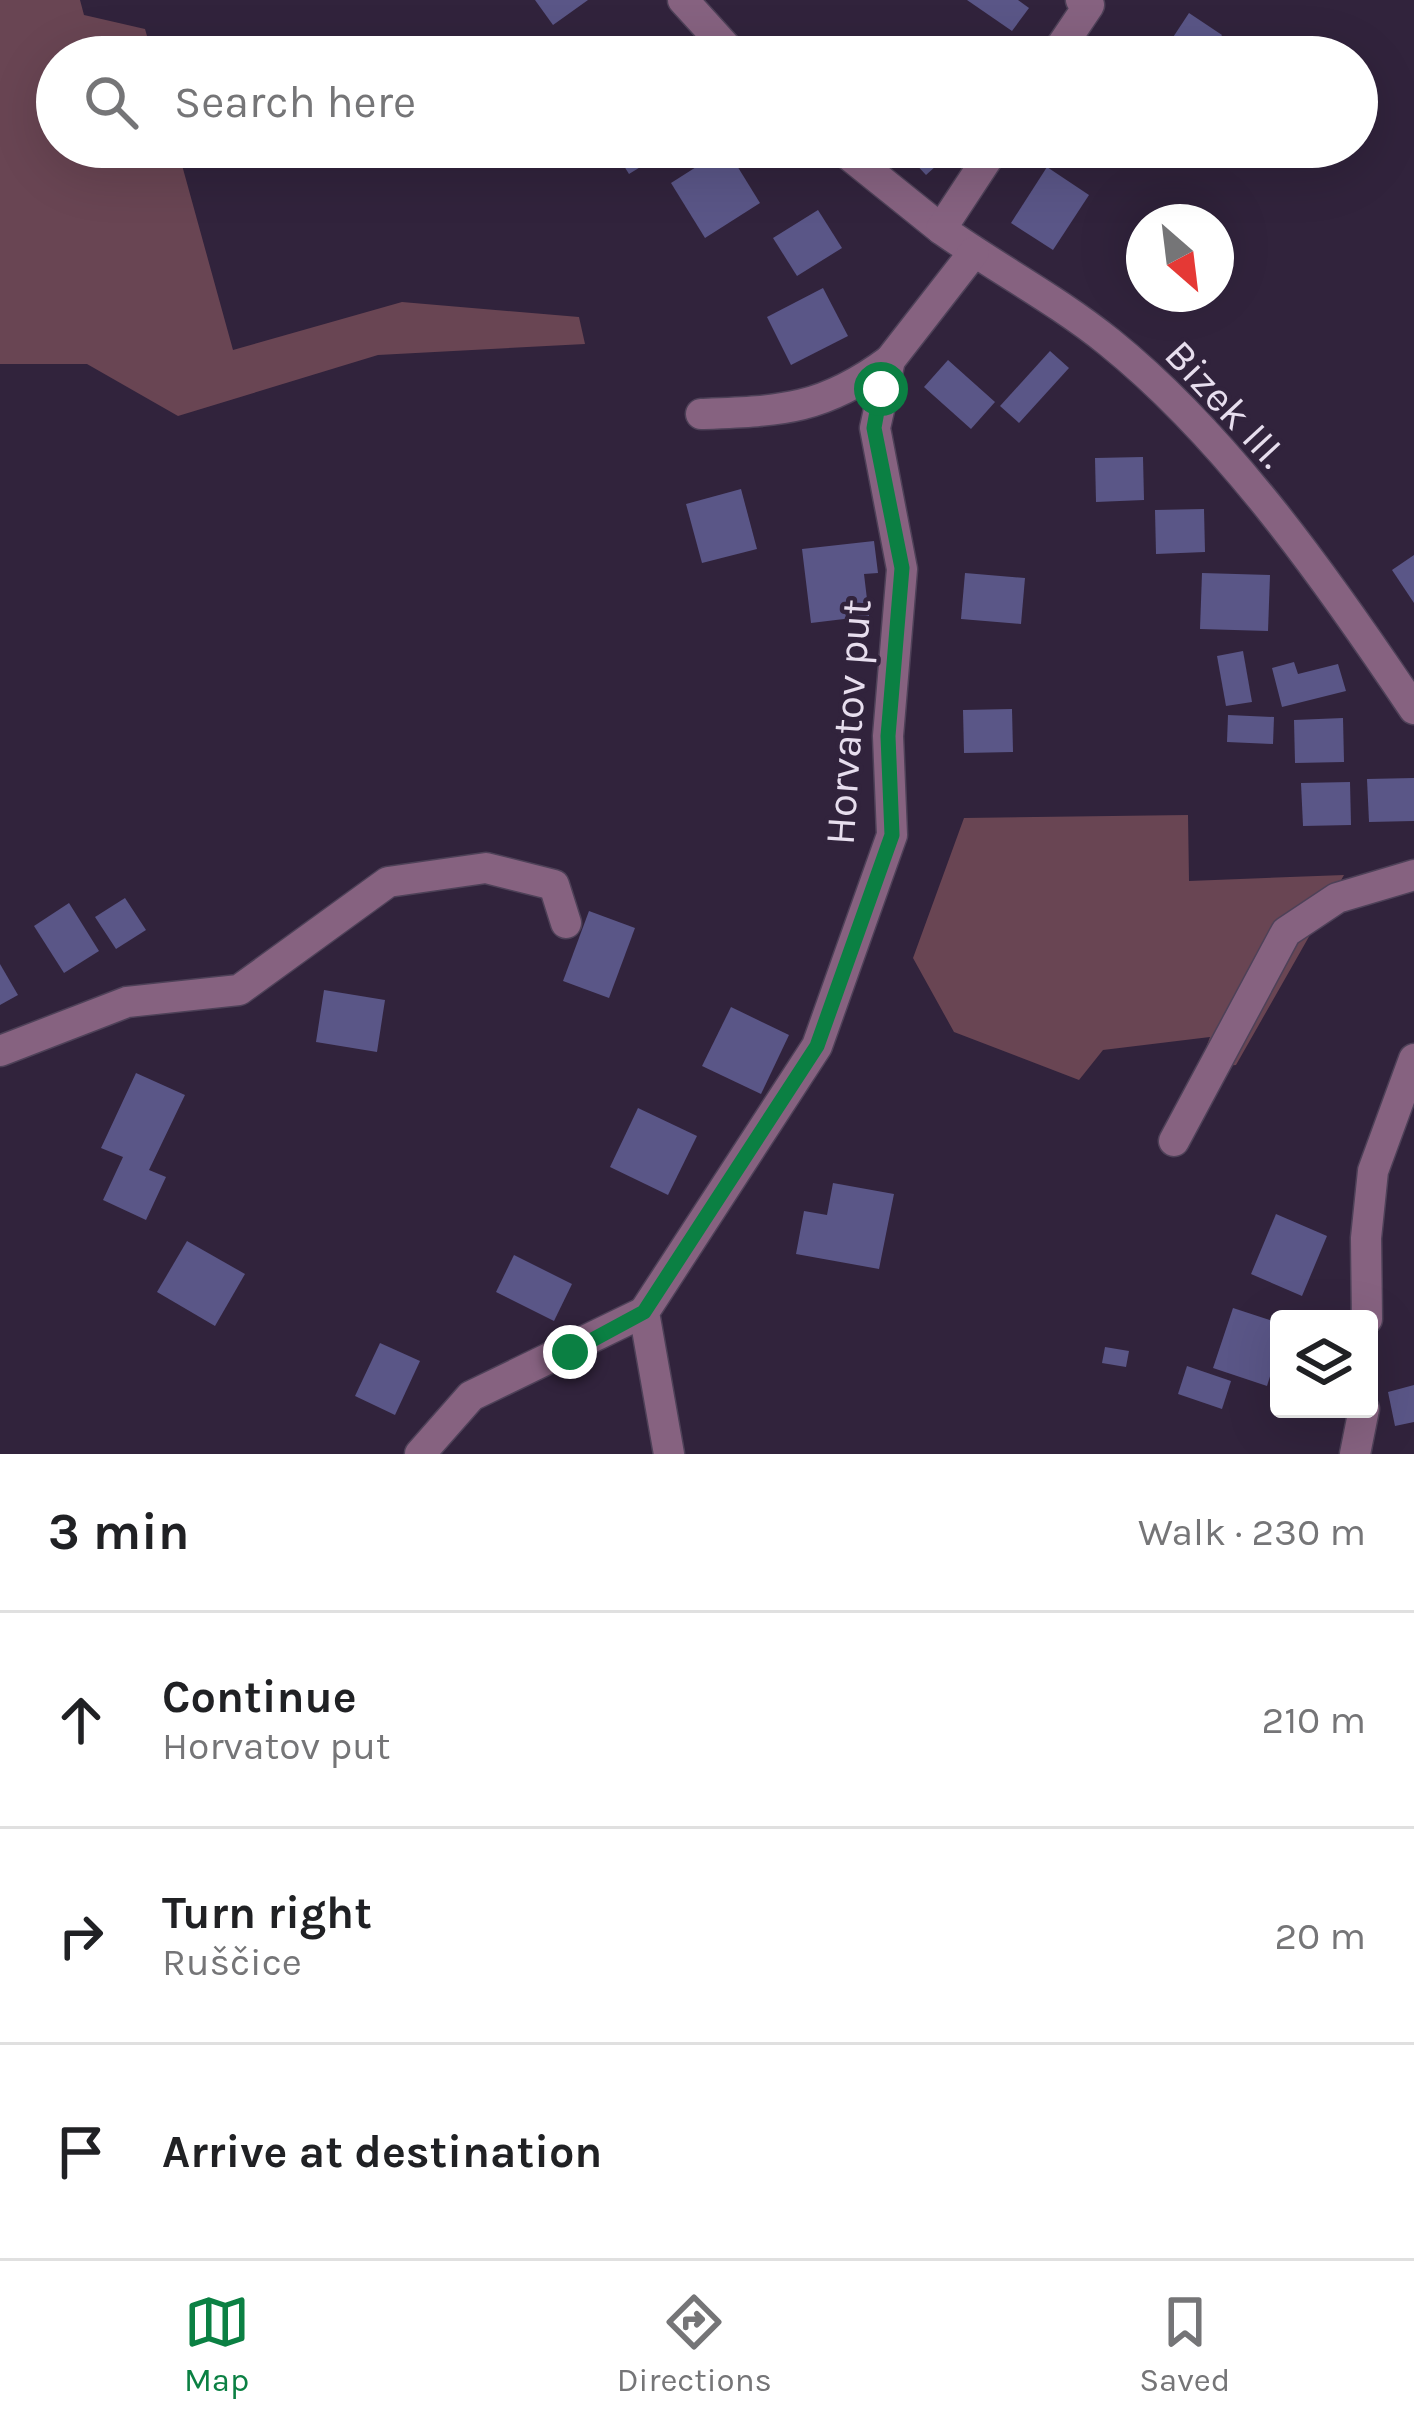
<!DOCTYPE html>
<html lang="en">
<head>
<meta charset="utf-8">
<style>
  body { margin:0; font-family:Karla,sans-serif; background:#f2f2f2; color:#202124 }
  .controls { position:absolute; right:36px; bottom:36px; display:grid; overflow:hidden; border-radius:12px; box-shadow:0 12px 48px #0002 }
  .controls button { width:108px; height:108px; display:grid; place-items:center; padding:0; border:0; border-bottom:3px solid #e0e0e0; background:#fff; color:#202124; font:60px sans-serif }
  .compass { position:absolute; left:1126px; top:204px; width:108px; height:108px; border-radius:50%; background:#fff; box-shadow:0 12px 48px #0002; rotate:152deg }
  .stop { position:absolute; width:36px; height:36px; margin:-27px; border:9px solid #0b8043; border-radius:50%; background:#fff }
  .stop.end { background:#0b8043; border-color:#fff; box-shadow:0 3px 12px #0008 }
  .list { margin:0; padding:0; list-style:none }
  h2 { display:flex; justify-content:space-between; align-items:center; height:156px; margin:0; padding:0 48px; font-size:51px }
  h2 small { font-size:39px; font-weight:400; color:#757577 }
  .list li { display:grid; grid-template-columns:78px 1fr auto; gap:36px; align-items:center; box-sizing:border-box; height:216px; padding:0 48px; border-top:3px solid #e0e0e0 }
  .list b { display:block; font-size:45px; white-space:nowrap }
  .list p { margin:0; font-size:39px; white-space:nowrap; color:#757577 }
  .list em { font-size:39px; font-style:normal; color:#757577 }
  .icon { flex:none; width:66px; height:66px; fill:none; stroke:currentColor; stroke-width:2; stroke-linecap:round; stroke-linejoin:round }
  .map { position:relative; flex:none; width:1414px; height:1454px; overflow:hidden }
  .search { position:absolute; background:#fff; box-shadow:0 12px 48px #0002; left:36px; right:36px; top:36px; height:132px; display:flex; align-items:center; gap:30px; box-sizing:border-box; padding:0 42px; border-radius:66px; color:#757577; font-size:45px }
  .sheet { height:804px; background:#fff }
  nav { display:flex; justify-content:space-around; align-items:center; box-sizing:border-box; height:168px; border-top:3px solid #e0e0e0; background:#fff; font-size:33px; color:#757577 }
  nav a { display:grid; justify-items:center; gap:6px }
  nav .on { color:#0b8043 }
  .map>svg:first-child { display:block }
  .green { fill:#694553 }
  .building { fill:#5a5687 }
  .lines { fill:none; stroke-linecap:round; stroke-linejoin:round }
  .minor-casing { stroke:#4e4158; stroke-width:33 }
  .minor { stroke:#866280; stroke-width:30 }
  .route { stroke:#0b8043; stroke-width:15 }
  .labels { text-anchor:middle; dominant-baseline:central; stroke-width:9; stroke-linejoin:round; paint-order:stroke }
  .street-label { font-size:42px; fill:#e7deee; stroke:#31233c }
</style>
</head>
<body>
<div class="map">
<svg width="1414" height="1454" viewBox="0 0 1414 1454">
  <rect width="100%" height="100%" fill="#31233c"/>
  <!-- green -->
  <g class="green">
    <polygon points="0,0 80,0 84,15 145,29 153,57 57,57 57,147 177,147 233,350 402,302 579,317 585,344 378,355 178,416 87,364 0,364"/>
    <polygon points="1188,815 1189,881 1344,875 1236,1065 1198,1069 1210,1037 1103,1050 1079,1080 954,1032 913,958 964,818"/>
  </g>
  <!-- building -->
  <g class="building">
    <polygon points="535,0 588,0 553,25"/>
    <polygon points="967,0 1018,0 1029,8 1012,31"/>
    <polygon points="1189,13 1222,35 1207,57 1167,57 1162,54"/>
    <polygon points="652,37 663,57 618,57"/>
    <polygon points="612,147 673,147 629,174"/>
    <polygon points="900,147 957,147 926,175"/>
    <polygon points="726,148 760,203 705,238 671,183"/>
    <polygon points="1047,167 1089,195 1053,250 1011,223"/>
    <polygon points="818,210 842,248 797,276 773,238"/>
    <polygon points="823,288 848,336 791,365 767,317"/>
    <polygon points="1050,351 1069,368 1019,423 1000,406"/>
    <polygon points="948,360 995,402 971,429 924,387"/>
    <polygon points="1143,457 1144,500 1096,502 1095,458"/>
    <polygon points="741,489 757,549 702,563 686,504"/>
    <polygon points="1204,509 1205,552 1156,554 1155,510"/>
    <polygon points="874,541 878,573 864,574 869,616 811,623 802,549"/>
    <polygon points="1414,555 1414,603 1392,570"/>
    <polygon points="965,573 1025,578 1021,624 961,619"/>
    <polygon points="1202,573 1270,575 1268,631 1200,629"/>
    <polygon points="1243,651 1252,702 1226,706 1217,656"/>
    <polygon points="1294,662 1298,674 1338,664 1346,691 1282,707 1272,668"/>
    <polygon points="1012,709 1013,752 964,753 963,710"/>
    <polygon points="1228,715 1274,717 1273,744 1227,742"/>
    <polygon points="1343,718 1344,762 1295,763 1294,720"/>
    <polygon points="1414,778 1414,821 1369,822 1367,779"/>
    <polygon points="1350,782 1351,825 1303,826 1301,783"/>
    <polygon points="125,898 146,930 116,949 95,917"/>
    <polygon points="69,903 99,951 64,973 34,926"/>
    <polygon points="589,911 635,928 609,998 563,981"/>
    <polygon points="0,964 18,995 0,1005"/>
    <polygon points="324,990 385,1000 377,1052 316,1042"/>
    <polygon points="731,1007 789,1035 761,1094 702,1066"/>
    <polygon points="136,1073 185,1095 149,1170 166,1177 146,1220 103,1200 123,1157 101,1148"/>
    <polygon points="638,1108 697,1136 668,1195 610,1167"/>
    <polygon points="833,1183 894,1194 879,1269 796,1254 804,1211 827,1215"/>
    <polygon points="1276,1214 1327,1236 1302,1296 1251,1274"/>
    <polygon points="187,1241 245,1274 215,1326 157,1292"/>
    <polygon points="514,1255 572,1284 554,1321 496,1292"/>
    <polygon points="1233,1308 1279,1323 1279,1373 1272,1370 1267,1386 1213,1368"/>
    <polygon points="380,1343 420,1361 395,1415 355,1396"/>
    <polygon points="1105,1347 1129,1351 1126,1367 1102,1363"/>
    <polygon points="1187,1366 1231,1381 1222,1409 1178,1394"/>
    <polygon points="1414,1385 1414,1422 1395,1426 1388,1392"/>
  </g>
  <g class="lines">
    <!-- minor casing -->
    <g class="minor-casing">
      <g id="minor">
        <polyline points="683,0 735,57"/>
        <polyline points="1054,57 1089,5 1081,0"/>
        <polyline points="839,147 941,229"/>
        <path d="M995,147L941,229C996,268 1057,300 1109,342C1228,438 1329,582 1414,709"/>
        <path d="M701,414C782,411 823,410 890,360"/>
        <polyline points="0,1051 127,1002 239,990 388,882 486,868 554,885 566,923"/>
        <polyline points="1174,1141 1286,932 1337,898 1414,875"/>
        <polyline points="1367,1319 1366,1238 1373,1171 1414,1059"/>
        <polyline points="420,1454 471,1396 644,1312"/>
        <polyline points="669,1454 644,1312 817,1046 892,835 888,736 902,569 875,428 890,360 974,252"/>
        <polyline points="1355,1454 1364,1409"/>
      </g>
    </g>
    <!-- minor -->
    <use href="#minor" class="minor"/>
  </g>
  <g class="lines">
    <!-- route -->
    <polyline class="route" points="570,1352 644,1312 817,1046 892,835 888,736 902,568 874,428 881,389"/>
  </g>
  <g class="labels">
    <!-- street labels -->
    <g class="street-label">
      <text transform="translate(1226 404) rotate(47)">Bizek III.</text>
      <text transform="translate(848 722) rotate(-86)">Horvatov put</text>
    </g>
  </g>
</svg>
<div class="controls">
<button><svg class="icon" aria-label="layers" viewBox="0 0 24 24"><path d="M12 4l9 5-9 5-9-5zM3 14l9 5 9-5"/></svg></button>
</div>
<svg class="compass" viewBox="-18 -18 36 36"><path d="M0-13l5 13h-10z" fill="#e53935"/><path d="M0 13l5-13h-10z" fill="#757577"/></svg>
<div class="stop" style="left:881px;top:389px"></div>
<div class="stop end" style="left:570px;top:1352px"></div>
<div class="search"><svg class="icon" aria-label="search" viewBox="0 0 24 24"><circle cx="10" cy="10" r="6"/><path d="M15 15l6 6"/></svg>Search here</div>
</div>
<section class="sheet">
<h2>3 min<small>Walk · 230 m</small></h2>
<ul class="list">
<li><svg class="icon" aria-label="ahead" viewBox="0 0 24 24"><path d="M12 20V5M6 11l6-6 6 6"/></svg><div><b>Continue</b><p>Horvatov put</p></div><em>210 m</em></li>
<li><svg class="icon" aria-label="right" viewBox="0 0 24 24"><path d="M7 20v-9h11M14 6l5 5-5 5"/></svg><div><b>Turn right</b><p>Ruščice</p></div><em>20 m</em></li>
<li><svg class="icon" aria-label="arrive" viewBox="0 0 24 24"><path d="M6 21V4h12l-3 4 3 4H6"/></svg><div><b>Arrive at destination</b></div></li>
</ul>
</section>
<nav>
<a class="on"><svg class="icon" aria-label="map" viewBox="0 0 24 24"><path d="M3 6l6-2 6 2 6-2v14l-6 2-6-2-6 2zM9 4v14M15 6v14"/></svg>Map</a>
<a><svg class="icon" aria-label="directions" viewBox="0 0 24 24"><path d="M12 3l9 9-9 9-9-9zM9 14v-3h6M13 9l2 2-2 2"/></svg>Directions</a>
<a><svg class="icon" aria-label="saved" viewBox="0 0 24 24"><path d="M7 4h10v16l-5-4-5 4z"/></svg>Saved</a>
</nav>
</body>
</html>
